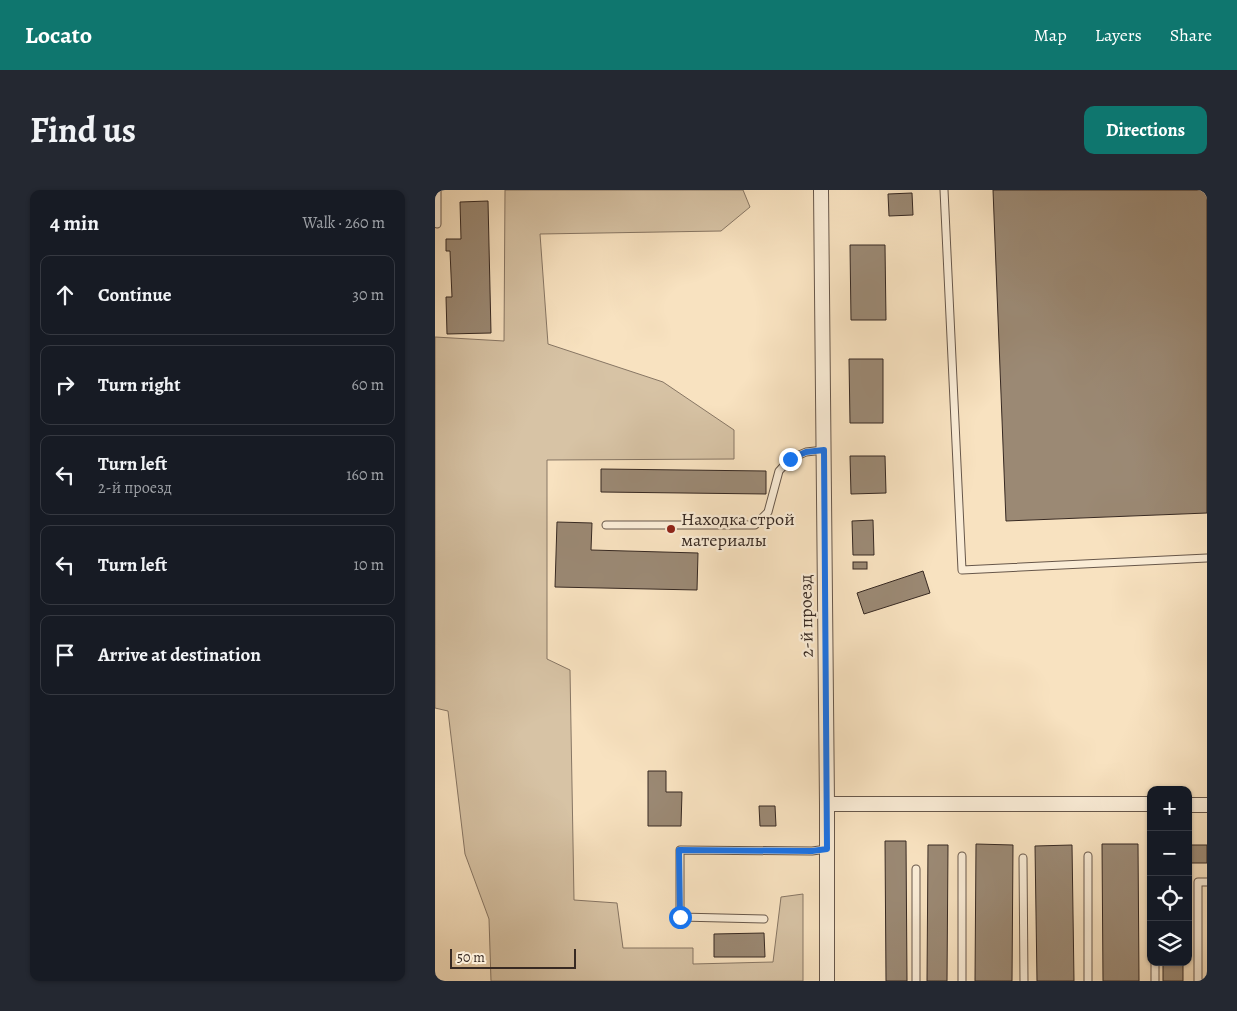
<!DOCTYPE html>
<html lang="en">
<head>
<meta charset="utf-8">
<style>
  body { margin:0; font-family:Alegreya,serif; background:#242831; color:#f1f3f6 }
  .controls { position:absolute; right:15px; bottom:15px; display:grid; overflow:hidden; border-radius:10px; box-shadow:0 1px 4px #0004 }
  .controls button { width:45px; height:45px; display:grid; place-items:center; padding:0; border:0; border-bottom:1px solid #363941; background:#171b24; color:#f1f3f6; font:25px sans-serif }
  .scale { position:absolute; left:15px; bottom:12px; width:126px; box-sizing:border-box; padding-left:5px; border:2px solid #372922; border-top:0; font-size:14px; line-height:18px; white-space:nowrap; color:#372922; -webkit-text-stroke:4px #faecd6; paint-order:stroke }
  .stop { position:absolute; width:15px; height:15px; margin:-11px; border:4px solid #1a73e8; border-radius:50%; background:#fff }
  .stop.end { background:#1a73e8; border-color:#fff; box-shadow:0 1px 5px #0008 }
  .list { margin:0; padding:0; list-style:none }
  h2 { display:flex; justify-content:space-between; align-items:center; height:65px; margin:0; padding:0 20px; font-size:21px }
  h2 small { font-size:16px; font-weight:400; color:#9ea1a6 }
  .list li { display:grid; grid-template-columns:32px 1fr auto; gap:15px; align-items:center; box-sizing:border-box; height:80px; margin:0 10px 10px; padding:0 10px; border:1px solid #363941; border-radius:10px }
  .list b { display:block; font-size:19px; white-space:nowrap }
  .list p { margin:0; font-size:16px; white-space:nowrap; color:#9ea1a6 }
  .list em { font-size:16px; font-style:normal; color:#9ea1a6 }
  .icon { flex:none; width:28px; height:28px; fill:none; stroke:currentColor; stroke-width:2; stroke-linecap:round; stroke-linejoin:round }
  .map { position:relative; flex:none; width:772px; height:791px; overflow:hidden; border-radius:10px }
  header { display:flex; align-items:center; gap:30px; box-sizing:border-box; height:70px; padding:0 25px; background:#0f766e; color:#fff }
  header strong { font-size:24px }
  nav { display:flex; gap:28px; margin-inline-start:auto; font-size:18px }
  .intro { display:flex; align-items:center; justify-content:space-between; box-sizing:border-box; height:120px; padding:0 30px }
  h1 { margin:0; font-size:35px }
  .button { padding:12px 22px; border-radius:10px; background:#0f766e; color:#fff; font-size:18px; font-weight:700 }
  main { display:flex; gap:30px; padding:0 30px }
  aside { flex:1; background:#171b24; border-radius:10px; box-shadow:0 1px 4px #0004 }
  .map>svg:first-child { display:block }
  .green { fill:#d7c3a5; stroke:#877664 }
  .building { fill:#9b8974; stroke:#372922 }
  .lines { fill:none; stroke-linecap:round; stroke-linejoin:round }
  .service-casing { stroke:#67574a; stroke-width:9 }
  .minor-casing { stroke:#67574a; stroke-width:16 }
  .service { stroke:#faecd6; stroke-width:7 }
  .minor { stroke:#faecd6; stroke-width:14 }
  .route { stroke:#1a73e8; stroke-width:6 }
  .poi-dot { fill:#8f2418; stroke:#faecd6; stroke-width:2 }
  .labels { text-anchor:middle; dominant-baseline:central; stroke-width:4.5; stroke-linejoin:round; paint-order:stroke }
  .poi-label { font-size:18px; fill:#372922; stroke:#faecd6; text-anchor:start }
  .street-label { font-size:18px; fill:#372922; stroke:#faecd6 }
</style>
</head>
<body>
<header>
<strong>Locato</strong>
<nav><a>Map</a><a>Layers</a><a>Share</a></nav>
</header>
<div class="intro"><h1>Find us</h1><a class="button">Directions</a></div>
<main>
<aside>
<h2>4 min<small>Walk · 260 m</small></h2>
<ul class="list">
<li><svg class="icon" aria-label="ahead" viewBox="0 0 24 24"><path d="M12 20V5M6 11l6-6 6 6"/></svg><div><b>Continue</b></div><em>30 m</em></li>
<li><svg class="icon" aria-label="right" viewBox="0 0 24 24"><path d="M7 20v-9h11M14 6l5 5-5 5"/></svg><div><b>Turn right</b></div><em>60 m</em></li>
<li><svg class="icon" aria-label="left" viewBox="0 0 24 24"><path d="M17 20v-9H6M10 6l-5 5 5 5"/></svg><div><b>Turn left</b><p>2-й проезд</p></div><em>160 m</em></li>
<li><svg class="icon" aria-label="left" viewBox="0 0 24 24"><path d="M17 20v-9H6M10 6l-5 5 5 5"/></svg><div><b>Turn left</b></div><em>10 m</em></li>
<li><svg class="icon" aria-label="arrive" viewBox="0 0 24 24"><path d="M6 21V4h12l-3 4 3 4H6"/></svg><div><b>Arrive at destination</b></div></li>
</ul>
</aside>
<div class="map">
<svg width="772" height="791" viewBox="0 0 772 791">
  <rect width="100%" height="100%" fill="#f8e2c0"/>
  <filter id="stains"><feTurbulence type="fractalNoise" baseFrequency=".004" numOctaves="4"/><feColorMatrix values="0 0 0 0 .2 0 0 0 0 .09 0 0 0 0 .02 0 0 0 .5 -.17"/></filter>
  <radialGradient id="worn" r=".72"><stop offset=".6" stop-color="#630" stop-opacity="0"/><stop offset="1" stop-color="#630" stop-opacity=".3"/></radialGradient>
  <!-- green -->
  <polygon class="green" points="70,0 308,0 315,17 286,41 105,44 113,154 228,192 299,240 299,269 112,270 112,469 135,480 139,710 182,713 188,758 258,758 258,774 338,772 346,707 368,704 368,791 56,791 54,729 30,664 13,521 0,518 0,147 69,151"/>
  <!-- building -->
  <g class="building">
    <polygon points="558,0 772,0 772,323 571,331"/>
    <polygon points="477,3 478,25 454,26 453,4"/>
    <polygon points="53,11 56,143 12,144 11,107 17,107 15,61 11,61 11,49 26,49 25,12"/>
    <polygon points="415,55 450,55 451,130 416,130"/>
    <polygon points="414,169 448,169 448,233 415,233"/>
    <polygon points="415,266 450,266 451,303 416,304"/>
    <polygon points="166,279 331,281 331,304 166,302"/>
    <polygon points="438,330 439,365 418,365 417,331"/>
    <polygon points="122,332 157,333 156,360 263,363 262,400 120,397"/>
    <rect x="418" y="372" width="14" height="7"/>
    <polygon points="488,381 495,403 429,424 422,403"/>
    <polygon points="213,581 231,581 231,602 247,602 246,636 213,636"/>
    <polygon points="324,616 340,616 341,636 325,636"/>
    <polygon points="450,651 471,651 472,791 451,791"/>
    <polygon points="541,654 578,655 577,791 540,791"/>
    <polygon points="667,654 703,654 704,791 668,791"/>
    <polygon points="493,655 513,655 512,791 492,791"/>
    <polygon points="637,655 639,791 602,791 600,656"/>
    <rect x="753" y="655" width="19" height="18"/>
    <polygon points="329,743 330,767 279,767 279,744"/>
    <rect x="728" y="772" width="20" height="19"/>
  </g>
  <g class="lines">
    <!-- service casing -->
    <g class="service-casing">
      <g id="service">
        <polyline points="2,0 2,34"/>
        <polyline points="509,0 527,380 772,368"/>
        <polyline points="171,335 320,335 333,322 344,281 355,269 371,262 389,260"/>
        <polyline points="588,668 589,791"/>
        <polyline points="481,679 481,791"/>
        <polyline points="329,729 245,727 245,660 377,661 392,659"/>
        <polyline points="720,772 720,791"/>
        <polyline points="527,791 527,666"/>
        <polyline points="653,791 653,666"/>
        <polyline points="763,791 763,692 772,692"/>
      </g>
    </g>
    <!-- minor casing -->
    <g class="minor-casing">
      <g id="minor">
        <polyline points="386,0 392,614 392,791"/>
        <polyline points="392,614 716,614"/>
        <polyline points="753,615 772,615"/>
      </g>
    </g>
    <!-- service -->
    <use href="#service" class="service"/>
    <!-- minor -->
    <use href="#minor" class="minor"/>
  </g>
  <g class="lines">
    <!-- route -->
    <polyline class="route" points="245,727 244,660 377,661 392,659 389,260 371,262 355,269"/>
  </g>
  <!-- markers -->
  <circle class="poi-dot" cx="236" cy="339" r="5"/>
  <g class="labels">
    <!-- poi labels -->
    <g class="poi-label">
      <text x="246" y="329">Находка строй<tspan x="246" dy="21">материалы</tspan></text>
    </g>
    <!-- street labels -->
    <g class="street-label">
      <text transform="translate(371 426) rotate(-91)">2-й проезд</text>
    </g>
  </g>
  <rect width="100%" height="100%" filter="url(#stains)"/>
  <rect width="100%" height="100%" fill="url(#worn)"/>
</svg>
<div class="controls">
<button>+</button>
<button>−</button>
<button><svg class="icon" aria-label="locate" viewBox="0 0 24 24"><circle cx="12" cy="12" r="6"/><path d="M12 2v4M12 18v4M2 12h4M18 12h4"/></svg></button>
<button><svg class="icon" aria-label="layers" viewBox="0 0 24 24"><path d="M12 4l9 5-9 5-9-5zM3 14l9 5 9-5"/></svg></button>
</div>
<div class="scale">50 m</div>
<div class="stop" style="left:245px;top:727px"></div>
<div class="stop end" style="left:355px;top:269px"></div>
</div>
</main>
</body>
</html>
